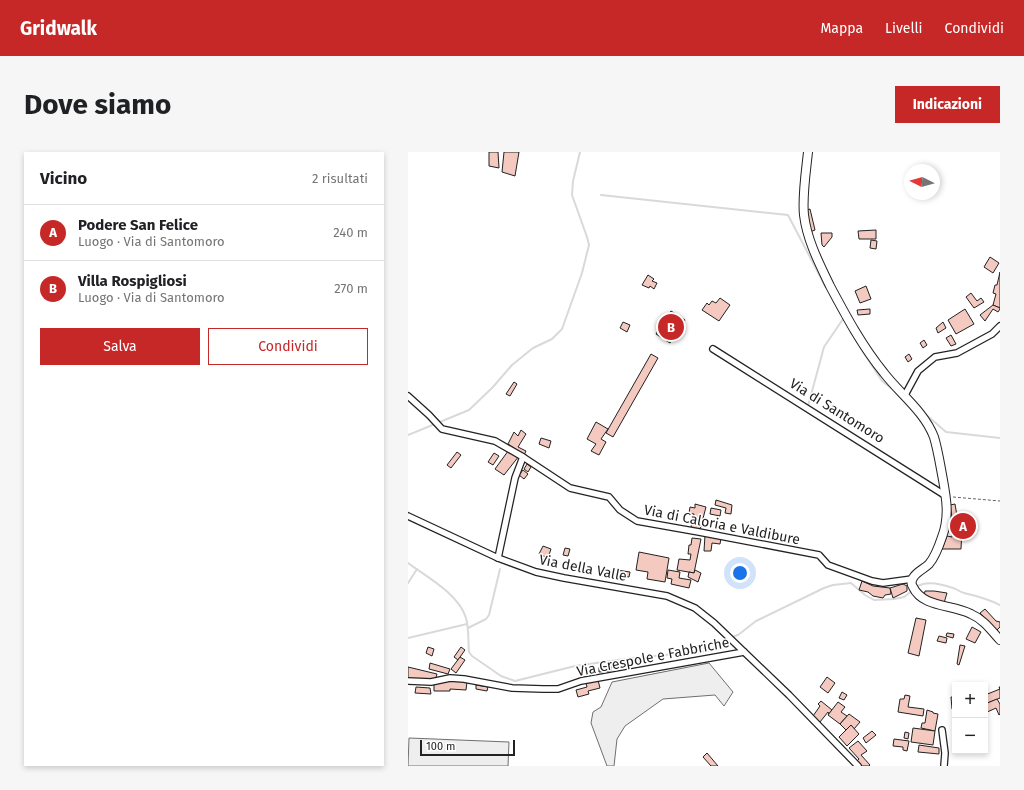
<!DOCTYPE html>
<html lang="it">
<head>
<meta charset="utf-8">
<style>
  body { margin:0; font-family:"Fira Sans",sans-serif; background:#f6f6f6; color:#202124 }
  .controls { position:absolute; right:12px; bottom:12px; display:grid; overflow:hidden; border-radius:0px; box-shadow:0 2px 6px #0003 }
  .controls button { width:36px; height:36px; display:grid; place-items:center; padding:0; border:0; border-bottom:1px solid #e0e0e0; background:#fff; color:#202124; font:20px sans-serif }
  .compass { position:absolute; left:496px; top:12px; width:36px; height:36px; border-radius:50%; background:#fff; box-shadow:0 2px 6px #0003; rotate:275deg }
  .scale { position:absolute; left:12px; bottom:10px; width:95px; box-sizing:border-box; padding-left:4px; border:2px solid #222; border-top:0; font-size:11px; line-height:14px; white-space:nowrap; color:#222; -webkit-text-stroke:3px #fff; paint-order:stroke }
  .you { position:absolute; left:332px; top:421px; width:14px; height:14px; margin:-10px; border:3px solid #fff; border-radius:50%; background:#1a73e8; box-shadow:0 0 0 6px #1a73e833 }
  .badge { display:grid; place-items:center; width:26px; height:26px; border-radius:50%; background:#c62828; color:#fff; font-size:13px; font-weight:700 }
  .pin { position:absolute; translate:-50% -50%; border:2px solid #fff; box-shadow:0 1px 4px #0006 }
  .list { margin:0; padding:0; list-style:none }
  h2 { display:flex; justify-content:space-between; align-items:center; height:52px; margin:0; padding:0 16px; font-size:17px }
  h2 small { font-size:13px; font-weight:400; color:#757577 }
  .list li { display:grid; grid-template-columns:26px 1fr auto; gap:12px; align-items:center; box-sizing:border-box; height:56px; padding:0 16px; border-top:1px solid #e0e0e0 }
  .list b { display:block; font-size:15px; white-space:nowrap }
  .list p { margin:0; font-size:13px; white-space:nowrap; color:#757577 }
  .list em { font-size:13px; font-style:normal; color:#757577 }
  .actions { display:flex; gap:8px; padding:12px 16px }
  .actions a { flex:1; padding:9px 0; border:1px solid #c62828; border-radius:0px; text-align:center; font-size:14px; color:#c62828 }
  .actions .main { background:#c62828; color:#fff }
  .map { position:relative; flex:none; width:592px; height:614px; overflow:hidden; border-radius:0px }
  header { display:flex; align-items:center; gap:24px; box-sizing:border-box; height:56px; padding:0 20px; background:#c62828; color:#fff }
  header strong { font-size:19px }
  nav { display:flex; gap:22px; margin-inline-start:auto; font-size:14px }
  .intro { display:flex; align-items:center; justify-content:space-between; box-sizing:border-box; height:96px; padding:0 24px }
  h1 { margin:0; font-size:28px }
  .button { padding:10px 18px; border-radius:0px; background:#c62828; color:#fff; font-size:14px; font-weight:700 }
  main { display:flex; gap:24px; padding:0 24px }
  aside { flex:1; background:#fff; border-radius:0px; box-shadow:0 2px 6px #0003 }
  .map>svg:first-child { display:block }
  .green { fill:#eee; stroke:#6f6f6f }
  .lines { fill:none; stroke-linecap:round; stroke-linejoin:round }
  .stream { stroke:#d9d9d9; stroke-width:2 }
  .building { fill:#f3c9c0; stroke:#222 }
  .minor-casing { stroke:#222; stroke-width:8 }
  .secondary-casing { stroke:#222; stroke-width:10 }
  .path { stroke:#646464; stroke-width:1; stroke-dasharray:3 2; stroke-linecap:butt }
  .minor { stroke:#fff; stroke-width:5.5 }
  .secondary { stroke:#fff; stroke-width:8 }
  .labels { text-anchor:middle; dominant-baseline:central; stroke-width:3; stroke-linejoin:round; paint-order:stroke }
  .street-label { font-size:14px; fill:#222; stroke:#fff }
</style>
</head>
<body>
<header>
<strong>Gridwalk</strong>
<nav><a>Mappa</a><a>Livelli</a><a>Condividi</a></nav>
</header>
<div class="intro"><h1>Dove siamo</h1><a class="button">Indicazioni</a></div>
<main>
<aside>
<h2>Vicino<small>2 risultati</small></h2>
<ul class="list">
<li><span class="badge">A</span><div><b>Podere San Felice</b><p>Luogo · Via di Santomoro</p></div><em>240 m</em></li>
<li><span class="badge">B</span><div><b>Villa Rospigliosi</b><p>Luogo · Via di Santomoro</p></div><em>270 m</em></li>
</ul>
<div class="actions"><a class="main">Salva</a><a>Condividi</a></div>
</aside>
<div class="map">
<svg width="592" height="614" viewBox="0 0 592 614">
  <rect width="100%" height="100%" fill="#fff"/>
  <!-- green -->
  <g class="green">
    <polygon points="301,511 325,540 316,554 307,543 255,547 217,574 209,587 206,614 199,614 183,571 185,560 193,555 204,530"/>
    <polygon points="1,586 101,590 100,614 0,614"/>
  </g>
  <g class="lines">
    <!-- stream -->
    <g class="stream">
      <polyline points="193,43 380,63 417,134"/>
      <polyline points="422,143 445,183"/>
      <polyline points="452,195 474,229 484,237"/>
      <polyline points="400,254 416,195 435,167"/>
      <polyline points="515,260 538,280 592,286"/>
      <polyline points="0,283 61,258 85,235 104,213 125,196 144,187 154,177 174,121 181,93 179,85 164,43 165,29 172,0"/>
      <path d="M0,411C19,425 51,442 58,466C61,476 60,489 61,500L64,504L93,524L107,529L167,514L224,506L300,499L309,494L316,488L330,483L348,469L416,436L425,433L443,431L457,443L466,448L486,447L496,445L505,438"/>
      <polyline points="0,431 9,417"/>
      <path d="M508,435C518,428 534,432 545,436C549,437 552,440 556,441C569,444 580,447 592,453"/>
      <polyline points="60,476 78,467 81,463 92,417"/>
      <polyline points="0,486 59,472"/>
    </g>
  </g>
  <!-- building -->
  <g class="building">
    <polygon points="81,0 90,0 91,16 81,14"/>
    <polygon points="96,0 111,0 107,24 94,20"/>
    <polygon points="402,57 407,78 402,80 397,59"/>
    <polygon points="468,78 468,87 451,87 450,79"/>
    <polygon points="413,81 424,81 424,85 416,95 414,93"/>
    <polygon points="463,88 469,89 468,97 462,96"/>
    <polygon points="582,105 591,111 585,121 576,115"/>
    <polygon points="592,120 592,156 585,153 588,142 585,141 587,133 589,133"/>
    <polygon points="240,123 246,127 244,129 249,131 246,137 242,134 241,136 234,133"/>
    <polygon points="458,134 463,147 452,151 447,139"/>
    <polygon points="563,141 569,149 573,146 576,150 566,156 558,145"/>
    <polygon points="312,146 322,153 311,169 294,158 299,151 301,153 304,149 308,151"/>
    <polygon points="585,153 592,156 592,157 590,160 585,157 577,169 572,163"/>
    <polygon points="462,157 462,162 450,163 449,158"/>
    <polygon points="557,157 566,172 548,182 540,168"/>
    <polygon points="263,159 277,168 262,191 248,182"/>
    <polygon points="215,170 222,173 219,180 212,176"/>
    <polygon points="535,170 538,176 530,181 528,176"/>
    <polygon points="543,183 548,192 543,194 538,186"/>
    <polygon points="516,188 519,193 515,196 512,191"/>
    <polygon points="243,202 250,206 205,285 198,281"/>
    <polygon points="501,202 504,207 500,210 497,205"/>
    <polygon points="106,230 109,232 102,244 98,242"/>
    <polygon points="188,270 200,277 193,287 198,290 191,303 183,299 188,292 179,287"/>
    <polygon points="113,278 118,282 110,295 118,299 116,303 100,292 106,280 110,284"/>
    <polygon points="133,286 143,289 141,296 131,292"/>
    <polygon points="103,295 108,298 111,304 96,323 87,317"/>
    <polygon points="49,300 53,303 43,316 39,313"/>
    <polygon points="86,301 91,304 85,313 80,310"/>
    <polygon points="119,312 123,315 120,320 116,317"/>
    <polygon points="115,318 120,322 116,327 111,323"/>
    <polygon points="308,348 324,353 323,362 317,361 318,356 307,353"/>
    <polygon points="287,352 298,355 292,378 283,375 286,362 281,361 282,355 287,356"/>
    <polygon points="547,352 550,370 566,368 565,377 554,376 553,397 534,397 539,384 544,385 545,371 542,353"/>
    <polygon points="303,356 313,358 312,364 302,362"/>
    <polygon points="297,383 313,386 312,392 304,391 303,399 296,399"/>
    <polygon points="284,386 293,387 286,421 269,418 271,407 282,408 283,402 280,402 281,393 283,393"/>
    <polygon points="135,394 143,397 140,406 131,402"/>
    <polygon points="157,396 162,397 160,404 155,403"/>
    <polygon points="231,400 261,406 257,430 239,427 240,420 228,418"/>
    <polygon points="209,418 222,420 221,425 208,423"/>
    <polygon points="260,418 272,420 271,426 283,428 281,436 263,432 264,427 259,426"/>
    <polygon points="287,418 293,421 290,430 280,425 281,420 286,421"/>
    <polygon points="454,429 465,434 482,436 483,442 477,443 475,446 465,444 460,440 451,438"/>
    <polygon points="495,432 499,434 499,439 485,446 482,436"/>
    <polygon points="517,439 526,439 539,441 536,451 516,444"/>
    <polygon points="577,457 588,469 592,470 592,475 589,478 572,461"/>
    <polygon points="508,466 518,468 511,504 500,501"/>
    <polygon points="564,475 573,480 567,491 558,487"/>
    <polygon points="539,481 546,482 545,486 538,484"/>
    <polygon points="531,484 539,486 538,491 529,489"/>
    <polygon points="552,493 557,494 551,513 549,512"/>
    <polygon points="20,495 26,497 24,504 18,501"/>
    <polygon points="53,495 57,498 50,508 46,505"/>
    <polygon points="52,505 57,508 48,521 43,517"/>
    <polygon points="22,511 42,517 40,522 21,517"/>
    <polygon points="203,514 203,519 191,520 191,515"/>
    <polygon points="0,515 29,522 27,529 19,527 19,528 13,529 0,526"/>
    <polygon points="419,525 427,531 420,541 412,535"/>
    <polygon points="41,528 59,530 58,538 42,537 42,539 26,539 26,531"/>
    <polygon points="190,528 192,536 180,539 181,542 170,545 168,538 179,535 178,531"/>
    <polygon points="68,533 80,535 79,539 68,537"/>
    <polygon points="8,535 22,536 23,542 7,541"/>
    <polygon points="591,535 592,535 592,546 577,552 577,543 592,537"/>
    <polygon points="434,540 439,543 436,548 431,546"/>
    <polygon points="497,543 502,544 500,555 516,557 515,564 490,560 492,547 496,547"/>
    <polygon points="543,545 547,545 547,557 544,557"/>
    <polygon points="589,547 592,552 592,562 591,563 588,556 577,561 577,552"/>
    <polygon points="413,549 424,558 421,562 420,560 412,570 405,564 412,554 410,552"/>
    <polygon points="430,550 437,555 433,560 439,564 432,572 420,563"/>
    <polygon points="519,558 525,560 525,561 530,562 527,579 513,576 514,571 517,571"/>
    <polygon points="441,562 452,570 446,577 443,573 438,578 432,572"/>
    <polygon points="443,573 451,582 439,594 431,585"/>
    <polygon points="505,576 527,579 525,593 503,590"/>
    <polygon points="464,579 468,583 458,591 455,586"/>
    <polygon points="497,580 501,581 500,587 496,586"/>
    <polygon points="486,587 501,589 499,599 495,598 495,595 485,594"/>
    <polygon points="450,589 459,599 453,603 462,613 461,614 454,614 449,609 451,607 441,596"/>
    <polygon points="511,593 531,596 531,602 510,600"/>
    <polygon points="299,601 310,614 303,614 295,605"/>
  </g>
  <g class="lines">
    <!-- minor casing -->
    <g class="minor-casing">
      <g id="minor">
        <polyline points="305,197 538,344"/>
        <polyline points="497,243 510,219 527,205 549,201 584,182 592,174"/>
        <polyline points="0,244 21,263 34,277 87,289 115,305 162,336 201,345 212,358 229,369 291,380 411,403 420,413 464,429 475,431 504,427"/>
        <polyline points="0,364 90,406 128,420 156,426 259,444 287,456 306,471 381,543 450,614"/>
        <polyline points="90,406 107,326 115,305"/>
        <polyline points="0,529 23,530 42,526 56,527 104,536 135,537 150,537 173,529 336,500"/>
        <polyline points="534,578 537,601 536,614"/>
      </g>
    </g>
    <!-- secondary casing -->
    <g class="secondary-casing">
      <path id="secondary" d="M400,0C398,19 394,45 396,63C399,88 411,111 422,134C438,164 454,194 476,221C492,242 516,259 526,285C529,295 531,306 533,317C537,340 543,362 534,385C531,394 527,405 521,412C516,417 508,420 505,426C503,429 503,432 505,435C515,456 544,452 563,462C575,467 583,478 592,488"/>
    </g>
    <!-- path -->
    <polyline class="path" points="545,345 592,349"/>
    <!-- minor -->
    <use href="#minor" class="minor"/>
    <!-- secondary -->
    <use href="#secondary" class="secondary"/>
  </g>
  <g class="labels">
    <!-- street labels -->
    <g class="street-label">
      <text transform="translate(429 259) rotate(32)">Via di Santomoro</text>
      <text transform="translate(314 373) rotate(11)">Via di Caloria e Valdibure</text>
      <text transform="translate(175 416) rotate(11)">Via della Valle</text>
      <text transform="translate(245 505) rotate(-11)">Via Crespole e Fabbriche</text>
    </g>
  </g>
</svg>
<div class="controls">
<button>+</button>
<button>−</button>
</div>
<svg class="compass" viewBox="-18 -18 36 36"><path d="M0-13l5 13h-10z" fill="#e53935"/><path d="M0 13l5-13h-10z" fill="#757577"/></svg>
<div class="scale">100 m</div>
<div class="you"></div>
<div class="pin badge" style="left:555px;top:374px">A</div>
<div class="pin badge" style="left:263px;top:175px">B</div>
</div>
</main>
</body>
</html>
